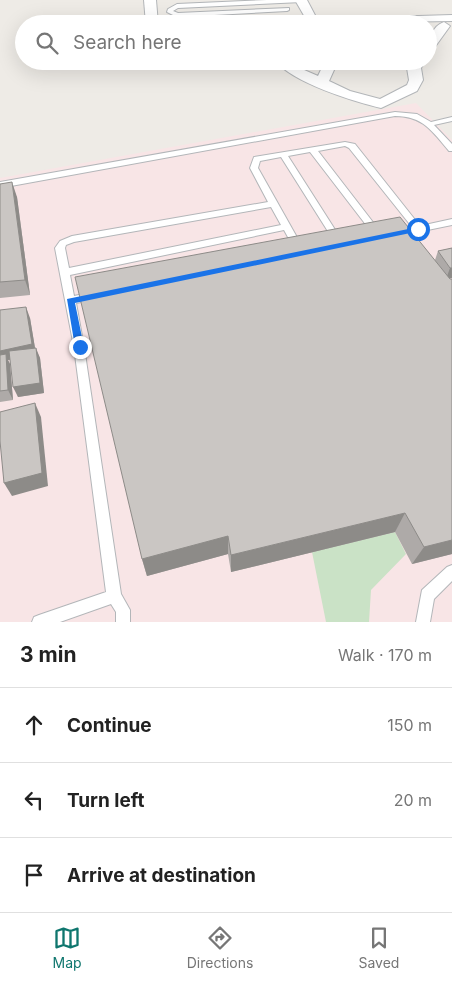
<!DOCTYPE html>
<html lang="en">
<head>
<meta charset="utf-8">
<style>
  body { margin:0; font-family:Inter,sans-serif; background:#f2f2f2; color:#222 }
  .stop { position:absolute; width:15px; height:15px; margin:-11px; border:4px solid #1a73e8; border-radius:50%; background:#fff }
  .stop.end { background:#1a73e8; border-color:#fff; box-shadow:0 1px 5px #0008 }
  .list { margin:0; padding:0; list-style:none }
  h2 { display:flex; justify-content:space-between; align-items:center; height:65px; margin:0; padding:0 20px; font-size:21px }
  h2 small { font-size:16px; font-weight:400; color:#767676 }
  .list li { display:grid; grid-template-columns:32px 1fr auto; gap:15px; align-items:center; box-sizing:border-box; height:75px; padding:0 20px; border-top:1px solid #e0e0e0 }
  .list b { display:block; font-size:19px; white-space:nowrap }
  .list em { font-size:16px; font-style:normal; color:#767676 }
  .icon { flex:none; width:28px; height:28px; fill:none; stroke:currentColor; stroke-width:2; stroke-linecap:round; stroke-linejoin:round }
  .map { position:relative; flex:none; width:452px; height:622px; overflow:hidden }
  .search { position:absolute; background:#fff; box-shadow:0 5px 20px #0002; left:15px; right:15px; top:15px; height:55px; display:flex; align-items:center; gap:12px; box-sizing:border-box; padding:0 18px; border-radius:28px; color:#767676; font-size:19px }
  .sheet { height:290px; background:#fff }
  nav { display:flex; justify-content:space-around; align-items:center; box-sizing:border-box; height:70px; border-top:1px solid #e0e0e0; background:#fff; font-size:14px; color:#767676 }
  nav a { display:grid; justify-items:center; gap:2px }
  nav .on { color:#0f766e }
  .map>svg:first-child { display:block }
  .medical { fill:#f8e5e6 }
  .green { fill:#cae2c6 }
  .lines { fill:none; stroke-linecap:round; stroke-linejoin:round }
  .lane-casing { stroke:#b3b6b9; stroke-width:2 }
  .street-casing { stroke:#b3b6b9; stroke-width:2 }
  .lane { fill:#fff; fill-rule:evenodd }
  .street { fill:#fff; fill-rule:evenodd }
  .wall { fill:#aeaaa8 }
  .shaded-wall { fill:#8d8b88 }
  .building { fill:#cac6c3; stroke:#8d8b88 }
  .route { fill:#1a73e8 }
</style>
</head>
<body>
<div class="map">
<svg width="452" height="622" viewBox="0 0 452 622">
  <rect width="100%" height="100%" fill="#eeebe6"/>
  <!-- medical -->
  <polygon class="medical" points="416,103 452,140 452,622 0,622 0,178"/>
  <!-- green -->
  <polygon class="green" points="395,532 406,554 371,590 369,622 326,622 312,552"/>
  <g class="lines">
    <!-- lane casing -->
    <g class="lane-casing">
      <g id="lane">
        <polygon points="267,0 305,0 302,2 178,8 173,11 178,13 289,8 289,10 287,11 177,17 167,12 168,9 177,4"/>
        <path d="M395,112L417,114L431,122L452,117V121L434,125L452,144V151H449C432,131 423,116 395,116L0,188V182Z"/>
        <path d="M345,142L355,144L420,226L452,219V225L413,233L410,232L409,230L412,227L349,148L345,146L318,151L379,230L380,232L379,234H373L310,152L288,156L341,239L340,241H334L281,157L260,161L258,168L303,248L301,250H295L284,230L70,275L74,296L94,292L99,296L97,299L76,303L84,347L121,594L130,610V622H116V612L111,604L60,622H32L34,617L39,615L106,592L74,347L55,248L60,241L72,236L268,202L250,168L254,157ZM271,207L281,225L69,268L65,248L66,245L74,242Z"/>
        <polygon points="452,565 452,581 434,599 430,622 416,622 422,590 447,567"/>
      </g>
    </g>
    <!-- street casing -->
    <g class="street-casing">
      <g id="street">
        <polygon points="144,0 156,0 158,24 146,24"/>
        <polygon points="295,0 307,0 317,19 452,15 452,21 265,24 271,20 306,19"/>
        <path d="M444,22L450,26L432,51L428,52C428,41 432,26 444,22Z"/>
        <path d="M276,61H290L295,66L318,76L325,61H338L329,81L350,91L380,99L407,85L409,80L407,68L412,61H425L421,68L423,80L417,91L381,108C355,102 291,82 276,61Z"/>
      </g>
    </g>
    <!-- lane -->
    <use href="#lane" class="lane"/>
    <!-- street -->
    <use href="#street" class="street"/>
  </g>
  <!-- wall -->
  <g class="wall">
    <polygon points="0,184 17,197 30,295 0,298"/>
    <polygon points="452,248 452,278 449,278 452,554 412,564 395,532 231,572 228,554 147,576 142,559 435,260 438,251"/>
    <polygon points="0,310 30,318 35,348 40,358 44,393 18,397 10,360 8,360 10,364 13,400 0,402"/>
  </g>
  <!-- shaded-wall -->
  <g class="shaded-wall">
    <polygon points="12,182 17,197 30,295 25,280"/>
    <polygon points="450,268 452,268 452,278 446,279"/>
    <polygon points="26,307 30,318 36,354 8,360 10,364 13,400 8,390 0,362 0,351"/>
    <polygon points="36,348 40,358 44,393 18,397 13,387"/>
    <polygon points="35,403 41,417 48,486 12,496 4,483"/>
    <polygon points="405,513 395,532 231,572 231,555"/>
    <polygon points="228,536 228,554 147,576 142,559"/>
    <polygon points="452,540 452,554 412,564 424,547"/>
  </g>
  <!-- building -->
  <g class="building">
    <polygon points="12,182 25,280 0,282 0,184"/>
    <polygon points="400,217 450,279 452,279 452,540 424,547 405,513 231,555 228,536 142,559 75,277"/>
    <polygon points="452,248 452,268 450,268 438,251"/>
    <polygon points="26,307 32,344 0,351 0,310"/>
    <polygon points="36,348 40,383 13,387 9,351"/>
    <polygon points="6,354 8,390 0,391 0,355"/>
    <polygon points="35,403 42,473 4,483 0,441 0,412"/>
  </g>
  <!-- route -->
  <polygon class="route" points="418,227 421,229 420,231 75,303 84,347 80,351 75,347 67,299"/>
</svg>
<div class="stop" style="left:418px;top:229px"></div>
<div class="stop end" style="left:80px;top:347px"></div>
<div class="search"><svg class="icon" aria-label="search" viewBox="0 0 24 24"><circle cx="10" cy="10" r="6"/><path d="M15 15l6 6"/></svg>Search here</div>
</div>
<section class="sheet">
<h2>3 min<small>Walk · 170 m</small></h2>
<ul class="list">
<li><svg class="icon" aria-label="ahead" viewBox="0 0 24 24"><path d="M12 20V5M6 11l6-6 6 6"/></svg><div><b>Continue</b></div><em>150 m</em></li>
<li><svg class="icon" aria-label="left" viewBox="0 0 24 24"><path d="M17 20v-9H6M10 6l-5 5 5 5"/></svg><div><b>Turn left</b></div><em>20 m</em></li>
<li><svg class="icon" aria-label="arrive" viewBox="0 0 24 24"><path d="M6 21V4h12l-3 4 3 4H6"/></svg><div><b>Arrive at destination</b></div></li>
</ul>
</section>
<nav>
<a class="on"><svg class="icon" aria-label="map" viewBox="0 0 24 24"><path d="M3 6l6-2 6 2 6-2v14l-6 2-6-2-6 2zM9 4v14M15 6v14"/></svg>Map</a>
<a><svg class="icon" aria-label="directions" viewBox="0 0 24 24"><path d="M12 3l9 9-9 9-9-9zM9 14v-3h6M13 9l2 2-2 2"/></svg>Directions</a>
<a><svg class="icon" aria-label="saved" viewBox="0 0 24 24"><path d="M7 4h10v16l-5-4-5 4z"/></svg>Saved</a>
</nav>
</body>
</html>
